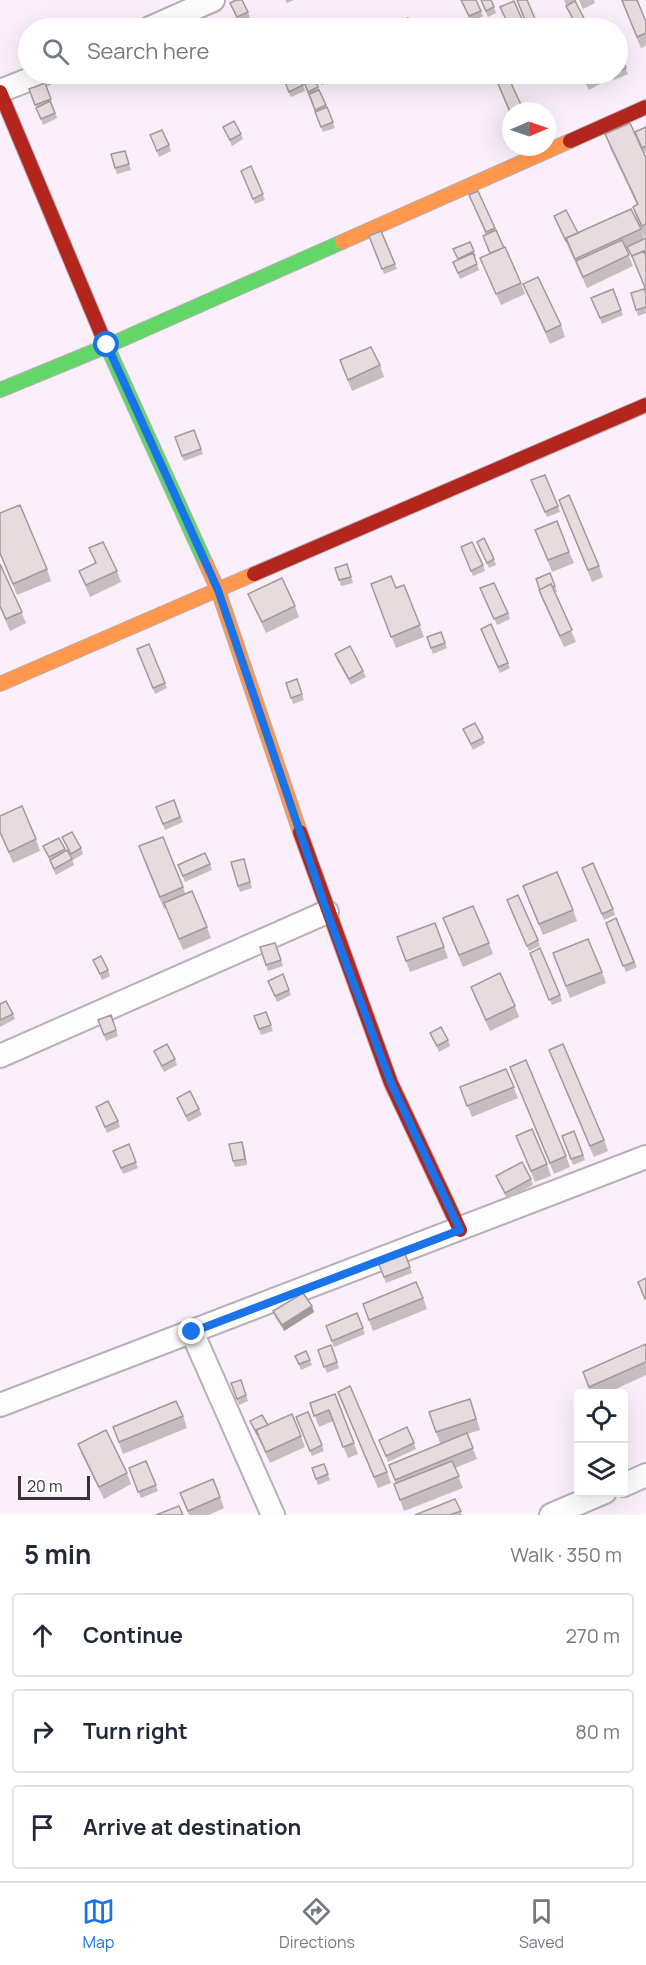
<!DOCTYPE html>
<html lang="en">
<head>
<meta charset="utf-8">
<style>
  body { margin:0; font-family:Manrope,sans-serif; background:#f6f6f7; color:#1f2937 }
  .controls { position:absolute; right:18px; bottom:18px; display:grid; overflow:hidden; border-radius:6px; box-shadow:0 6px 24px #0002 }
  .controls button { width:54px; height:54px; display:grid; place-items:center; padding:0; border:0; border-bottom:2px solid #e0e1e3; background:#fff; color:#1f2937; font:30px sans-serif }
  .compass { position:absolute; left:502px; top:102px; width:54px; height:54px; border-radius:50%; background:#fff; box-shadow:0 6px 24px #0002; rotate:88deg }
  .scale { position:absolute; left:18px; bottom:15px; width:72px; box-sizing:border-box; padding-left:6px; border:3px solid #3a303a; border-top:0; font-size:16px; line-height:21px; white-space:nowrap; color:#3a303a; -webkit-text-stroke:4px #fff; paint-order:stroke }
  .stop { position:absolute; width:18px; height:18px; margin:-14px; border:4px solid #1a73e8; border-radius:50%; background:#fff }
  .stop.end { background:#1a73e8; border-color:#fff; box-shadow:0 2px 6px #0008 }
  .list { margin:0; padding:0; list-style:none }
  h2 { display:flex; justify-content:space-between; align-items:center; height:78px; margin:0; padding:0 24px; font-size:26px }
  h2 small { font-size:20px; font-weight:400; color:#747a83 }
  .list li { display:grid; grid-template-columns:39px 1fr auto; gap:18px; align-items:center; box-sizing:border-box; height:84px; margin:0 12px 12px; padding:0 12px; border:2px solid #e0e1e3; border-radius:6px }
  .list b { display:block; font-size:22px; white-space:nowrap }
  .list em { font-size:20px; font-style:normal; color:#747a83 }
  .icon { flex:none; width:33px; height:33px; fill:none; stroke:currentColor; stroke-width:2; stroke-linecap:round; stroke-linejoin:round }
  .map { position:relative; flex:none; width:646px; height:1515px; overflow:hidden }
  .search { position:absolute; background:#fff; box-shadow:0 6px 24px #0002; left:18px; right:18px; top:18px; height:66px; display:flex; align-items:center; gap:15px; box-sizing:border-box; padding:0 21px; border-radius:33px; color:#747a83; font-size:22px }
  .sheet { height:366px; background:#fff }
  nav { display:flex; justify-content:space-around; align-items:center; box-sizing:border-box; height:84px; border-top:2px solid #e0e1e3; background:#fff; font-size:16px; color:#747a83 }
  nav a { display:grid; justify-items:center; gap:3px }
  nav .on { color:#1a73e8 }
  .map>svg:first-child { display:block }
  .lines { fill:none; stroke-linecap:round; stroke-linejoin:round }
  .street-casing { stroke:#b9afb9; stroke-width:26 }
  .fast-casing { stroke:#b9afb9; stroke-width:16 }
  .slow-casing { stroke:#b9afb9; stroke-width:16 }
  .jam-casing { stroke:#b9afb9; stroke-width:16 }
  .street { stroke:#fefdfe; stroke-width:22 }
  .fast { stroke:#63d668; stroke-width:14 }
  .slow { stroke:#ff974d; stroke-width:14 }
  .jam { stroke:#b3261e; stroke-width:14 }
  .wall { fill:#c7bcbf }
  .shaded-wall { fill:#a2999b }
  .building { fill:#e7dbde; stroke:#a2999b; stroke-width:1.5 }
  .route { stroke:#1a73e8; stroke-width:8 }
</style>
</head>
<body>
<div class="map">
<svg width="646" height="1515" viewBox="0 0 646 1515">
  <rect width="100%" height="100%" fill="#faeffa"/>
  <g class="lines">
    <!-- street casing -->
    <g class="street-casing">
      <g id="street">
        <polyline points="150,28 213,0"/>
        <polyline points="0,91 43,74"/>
        <polyline points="0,1056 327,912"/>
        <polyline points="192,1332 273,1515"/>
        <polyline points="0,1405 646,1157"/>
        <polyline points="624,1485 646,1475"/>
        <polyline points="551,1515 605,1492"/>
      </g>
    </g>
    <!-- fast casing -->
    <g class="fast-casing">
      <g id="fast">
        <polyline points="101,333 206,564"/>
        <polyline points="0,390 107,346 342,242"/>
      </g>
    </g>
    <!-- slow casing -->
    <g class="slow-casing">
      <g id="slow">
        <polyline points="342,242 570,141"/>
        <polyline points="206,564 218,590 300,832"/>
        <polyline points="0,684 254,574"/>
      </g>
    </g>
    <!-- jam casing -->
    <g class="jam-casing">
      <g id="jam">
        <polyline points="0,92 101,333"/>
        <polyline points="570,141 646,107"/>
        <polyline points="254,574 646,405"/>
        <polyline points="300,832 391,1083 460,1230"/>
      </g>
    </g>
    <!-- street -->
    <use href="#street" class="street"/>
    <!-- fast -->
    <use href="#fast" class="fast"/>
    <!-- slow -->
    <use href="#slow" class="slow"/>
    <!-- jam -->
    <use href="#jam" class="jam"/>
  </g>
  <!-- wall -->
  <g class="wall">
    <polygon points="285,0 294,0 287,3"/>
    <polygon points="461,0 476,0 483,16 471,22"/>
    <polygon points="481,0 491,0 496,13 488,17"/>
    <polygon points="517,0 527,0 538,27 535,28 529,28"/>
    <polygon points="564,0 576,0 577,3 576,3 589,28 577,28 569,12"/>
    <polygon points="579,0 594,0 595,3 583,9"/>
    <polygon points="621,0 637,0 646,22 646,46 641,48"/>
    <polygon points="230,3 248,12 250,18 239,23"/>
    <polygon points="618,50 628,74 614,80 611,74 618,74"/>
    <polygon points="300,74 313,74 335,128 323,132"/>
    <polygon points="316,74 328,74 331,81 322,85"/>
    <polygon points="493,74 507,74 523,111 511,111 511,115"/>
    <polygon points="282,75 303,85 305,91 291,97"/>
    <polygon points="582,76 598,78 600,84 589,90"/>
    <polygon points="45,83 57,118 43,125 29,89"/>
    <polygon points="223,127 241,134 243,139 232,146"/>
    <polygon points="646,127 646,153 644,153 635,132"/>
    <polygon points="605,134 646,158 646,291 628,248 626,249 633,266 587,288 554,216 578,233 641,229 644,238 645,238 638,223 633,207 637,205 611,150"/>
    <polygon points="150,135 169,145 171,151 159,157"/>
    <polygon points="125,151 131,170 117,174 111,154"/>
    <polygon points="251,166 265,200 255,204 241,171"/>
    <polygon points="478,191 521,283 525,294 501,305 480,258 490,254 483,236 486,235 469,195"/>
    <polygon points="381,231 397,269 384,274 369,236"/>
    <polygon points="470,242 476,256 474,257 479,270 460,279 453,262 458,260 453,249"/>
    <polygon points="523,284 561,325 565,337 550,344 528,295"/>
    <polygon points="631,293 646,293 646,313 638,316"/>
    <polygon points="591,298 621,310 623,315 602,324"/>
    <polygon points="340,360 380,365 384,377 352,391"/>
    <polygon points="194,430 203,454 184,461 175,437"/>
    <polygon points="531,480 558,506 560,512 547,517"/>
    <polygon points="559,500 599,566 603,577 592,582"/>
    <polygon points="0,513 47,569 51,581 17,595 0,554"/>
    <polygon points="535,530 569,552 574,563 552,572"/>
    <polygon points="477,542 494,559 496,565 489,568"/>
    <polygon points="461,547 483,565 485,571 473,576"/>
    <polygon points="89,548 117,571 121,582 90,597 79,571 95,563"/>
    <polygon points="0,564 26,623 10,631 0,608"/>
    <polygon points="347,564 353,583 341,586 335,568"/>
    <polygon points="536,579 555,586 557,592 555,593 576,642 564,647 543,601"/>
    <polygon points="371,584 396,588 404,585 424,637 396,648"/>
    <polygon points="480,588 508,613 510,619 497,625"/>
    <polygon points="248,594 295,606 299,617 266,633 253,605"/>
    <polygon points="481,629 508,663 510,668 500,673"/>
    <polygon points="441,632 447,648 433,654 427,637"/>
    <polygon points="149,644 167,688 155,694 137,649"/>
    <polygon points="335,654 363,671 366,677 351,685 337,660"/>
    <polygon points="297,679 304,700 293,704 286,683"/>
    <polygon points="463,729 483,738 485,743 473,750"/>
    <polygon points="174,800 183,822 165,830 156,807"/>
    <polygon points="0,816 36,839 40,851 13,863 0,834"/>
    <polygon points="62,837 81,848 83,854 73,860"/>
    <polygon points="59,838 66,851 72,859 74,865 56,875 43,846"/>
    <polygon points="143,858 183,887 185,893 207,927 211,938 183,950 166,908 164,909"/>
    <polygon points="244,859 252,888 240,892 238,886"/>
    <polygon points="210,864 212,870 185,882 178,865"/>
    <polygon points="584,874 613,909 615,915 604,920"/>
    <polygon points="523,886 573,910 577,921 543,935"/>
    <polygon points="509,906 538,940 540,946 529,951"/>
    <polygon points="443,918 489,943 493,954 463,967"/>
    <polygon points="616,918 637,967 626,972 606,923"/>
    <polygon points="435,923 448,958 410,972 397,937"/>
    <polygon points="275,943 283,966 268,971 266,965"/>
    <polygon points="530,953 560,995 562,1001 552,1005"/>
    <polygon points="553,953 602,972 606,983 570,998"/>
    <polygon points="93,960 108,970 110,976 102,980"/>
    <polygon points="283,974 291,995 277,1002 268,981"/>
    <polygon points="471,987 515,1006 519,1017 490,1031 475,998"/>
    <polygon points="0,1004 13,1014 15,1019 0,1027"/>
    <polygon points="266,1012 273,1031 261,1035 254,1016"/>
    <polygon points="111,1015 118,1036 106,1041 98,1020"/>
    <polygon points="430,1033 448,1040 450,1046 439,1052"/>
    <polygon points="549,1050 604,1140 608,1151 594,1157"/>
    <polygon points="154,1051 175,1059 177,1065 164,1072"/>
    <polygon points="510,1067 566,1156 570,1167 554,1174"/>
    <polygon points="506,1069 518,1098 472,1117 460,1087"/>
    <polygon points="177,1098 199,1109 202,1115 188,1122"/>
    <polygon points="96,1107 118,1121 120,1127 107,1133"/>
    <polygon points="574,1131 585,1160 573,1165 562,1136"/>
    <polygon points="516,1136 547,1164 551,1176 535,1182"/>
    <polygon points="242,1142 244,1148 247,1165 235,1167 233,1161"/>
    <polygon points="129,1144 138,1168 123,1174 113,1151"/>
    <polygon points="496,1176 531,1179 533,1185 507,1199"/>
    <polygon points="404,1251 412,1273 386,1283 378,1262"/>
    <polygon points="423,1298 427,1309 373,1331 363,1304"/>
    <polygon points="273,1311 314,1312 284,1331 275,1317"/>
    <polygon points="357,1313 365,1334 334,1347 326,1326"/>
    <polygon points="646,1344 646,1375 605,1394 591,1394 583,1372"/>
    <polygon points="331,1345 339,1368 327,1373 318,1350"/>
    <polygon points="306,1351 312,1365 301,1370 295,1356"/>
    <polygon points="231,1383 246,1395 248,1401 239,1405"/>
    <polygon points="338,1392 387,1472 391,1483 378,1488"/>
    <polygon points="335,1394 358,1454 348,1458 333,1421 319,1427 310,1403"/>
    <polygon points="474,1410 480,1430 467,1434 477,1459 455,1468 463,1488 404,1511 394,1484 396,1484 389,1465 452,1439 440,1443 436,1432"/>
    <polygon points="308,1412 324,1451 312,1456 296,1417"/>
    <polygon points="183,1416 187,1428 123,1454 113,1427"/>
    <polygon points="250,1421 301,1436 305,1447 270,1463"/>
    <polygon points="407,1427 416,1449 388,1462 379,1440"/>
    <polygon points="78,1444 127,1473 131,1484 104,1499 82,1455"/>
    <polygon points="146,1461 158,1491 141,1498 129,1468"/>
    <polygon points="324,1464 330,1480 318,1485 312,1468"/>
    <polygon points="180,1493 220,1497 224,1508 209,1515 189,1515"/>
    <polygon points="455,1499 462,1515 415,1515"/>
  </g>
  <!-- shaded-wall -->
  <g class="shaded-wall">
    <polygon points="242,1142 244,1148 247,1165 245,1159"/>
    <polygon points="312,1306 314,1312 284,1331 282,1325"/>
  </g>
  <!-- building -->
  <g class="building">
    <polygon points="236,0 242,0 248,12 237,17 230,3"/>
    <polygon points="461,0 476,0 481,11 469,16"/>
    <polygon points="481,0 491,0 494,7 486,11"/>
    <polygon points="517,0 527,0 536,21 527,25"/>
    <polygon points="622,0 637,0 646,22 646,33 637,37"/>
    <polygon points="514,1 525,26 519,28 510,28 500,7"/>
    <polygon points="575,1 589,28 578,28 566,6"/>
    <polygon points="408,18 413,28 383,28"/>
    <polygon points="489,25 490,28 481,28"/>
    <polygon points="620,54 626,68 618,72 618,56"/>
    <polygon points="286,74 297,74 303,85 289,92 282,75"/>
    <polygon points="301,74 313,74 318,87 308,92"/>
    <polygon points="317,74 328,74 329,75 320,80"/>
    <polygon points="494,74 507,74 522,107 510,112"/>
    <polygon points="588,74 595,74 598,78 587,84 582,76"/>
    <polygon points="45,83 51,99 35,105 29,89"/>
    <polygon points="319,90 326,105 315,110 309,94"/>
    <polygon points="50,101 55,113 41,119 36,108"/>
    <polygon points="327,107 333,122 321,127 315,112"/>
    <polygon points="234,121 241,134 230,140 223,127"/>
    <polygon points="630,123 646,158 646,224 642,226 633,207 638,204 605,134"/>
    <polygon points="646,127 646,146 642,148 635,132"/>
    <polygon points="162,130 169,145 157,151 150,135"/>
    <polygon points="125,151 129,164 115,168 111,154"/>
    <polygon points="251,166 263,194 253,199 241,171"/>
    <polygon points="478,191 495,228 486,232 469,195"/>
    <polygon points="631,209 641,229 575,259 566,238"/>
    <polygon points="566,210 578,233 566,238 567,241 566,241 554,216"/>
    <polygon points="496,230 504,248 490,253 483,236"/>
    <polygon points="381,231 395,264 382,269 369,236"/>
    <polygon points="646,238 646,254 645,255 644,251 632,256 627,247"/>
    <polygon points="622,240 629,255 583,277 576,261"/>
    <polygon points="470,242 474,251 458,259 453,249"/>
    <polygon points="505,247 521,283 496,294 480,258"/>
    <polygon points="644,251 646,257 646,290 632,256"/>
    <polygon points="473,253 477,264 458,273 453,262"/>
    <polygon points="538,277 561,325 546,332 523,284"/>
    <polygon points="613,289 621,310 600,318 591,298"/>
    <polygon points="644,289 646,294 646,307 636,310 631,293"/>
    <polygon points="371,347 380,365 348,380 340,360"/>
    <polygon points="194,430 201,449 182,456 175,437"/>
    <polygon points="545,475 558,506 545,512 531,480"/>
    <polygon points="569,495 599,566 588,570 559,500"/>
    <polygon points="20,505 47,569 13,584 0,553 0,513"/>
    <polygon points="557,521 569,552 548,560 535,530"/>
    <polygon points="484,538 494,559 487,563 477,542"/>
    <polygon points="103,542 117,571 86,585 79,571 96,563 89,548"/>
    <polygon points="472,542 483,565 471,571 461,547"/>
    <polygon points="0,564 22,612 6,619 0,606"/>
    <polygon points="347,564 351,577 339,580 335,568"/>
    <polygon points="550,573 555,586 552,587 551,584 540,590 536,579"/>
    <polygon points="391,576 396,588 404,585 420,625 391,637 371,584"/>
    <polygon points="282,578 295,606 262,622 248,594"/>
    <polygon points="494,583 508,613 494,619 480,588"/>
    <polygon points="551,584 572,630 560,636 539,590"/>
    <polygon points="491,624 508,663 498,667 481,629"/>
    <polygon points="441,632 445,643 431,648 427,637"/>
    <polygon points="149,644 165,683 153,688 137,649"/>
    <polygon points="350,646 363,671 349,679 335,654"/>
    <polygon points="297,679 302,694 291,698 286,683"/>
    <polygon points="475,723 483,738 471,744 463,729"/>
    <polygon points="174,800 180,817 163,824 156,807"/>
    <polygon points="22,806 36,839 9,852 0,832 0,816"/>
    <polygon points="72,832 81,848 71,854 62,837"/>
    <polygon points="163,837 183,887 160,897 139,846"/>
    <polygon points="59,838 65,849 49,857 43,846"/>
    <polygon points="67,850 72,859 54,869 50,860"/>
    <polygon points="205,853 210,864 183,876 178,865"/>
    <polygon points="244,859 250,882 238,886 231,862"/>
    <polygon points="593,863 613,909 602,914 582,868"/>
    <polygon points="557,872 573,910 539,924 523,886"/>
    <polygon points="192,891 207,927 179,939 164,903"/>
    <polygon points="518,895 538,940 527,946 507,900"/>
    <polygon points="473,906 489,943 459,955 443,918"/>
    <polygon points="616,918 634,962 623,966 606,923"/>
    <polygon points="435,923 444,947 406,961 397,937"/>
    <polygon points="588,939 602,972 566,986 553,953"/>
    <polygon points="275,943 281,960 266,965 260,947"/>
    <polygon points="540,948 560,995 549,1000 530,953"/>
    <polygon points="101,956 108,970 100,974 93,960"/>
    <polygon points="500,973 515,1006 486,1020 471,987"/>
    <polygon points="283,974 289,990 275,996 268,981"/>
    <polygon points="6,1001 13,1014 0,1020 0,1004"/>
    <polygon points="266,1012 271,1025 259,1029 254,1016"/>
    <polygon points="111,1015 116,1030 104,1035 98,1020"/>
    <polygon points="441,1027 448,1040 437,1046 430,1033"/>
    <polygon points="167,1044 175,1059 162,1066 154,1051"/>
    <polygon points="563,1044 604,1140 590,1146 549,1050"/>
    <polygon points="526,1060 566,1156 550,1163 510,1067"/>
    <polygon points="506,1069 514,1087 467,1106 460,1087"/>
    <polygon points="190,1091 199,1109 186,1116 177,1098"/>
    <polygon points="108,1101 118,1121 105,1127 96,1107"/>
    <polygon points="532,1129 547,1164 531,1171 516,1136"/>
    <polygon points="574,1131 583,1155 571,1159 562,1136"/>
    <polygon points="242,1142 245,1159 233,1161 229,1144"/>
    <polygon points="129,1144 136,1162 121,1168 113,1151"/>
    <polygon points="522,1162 531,1179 505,1193 496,1176"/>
    <polygon points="404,1251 410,1267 384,1277 378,1262"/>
    <polygon points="646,1278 646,1298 645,1299 638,1282"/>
    <polygon points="416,1282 423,1298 369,1320 363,1304"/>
    <polygon points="303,1293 312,1306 282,1325 273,1311"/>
    <polygon points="357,1313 363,1328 332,1341 326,1326"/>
    <polygon points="646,1344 646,1362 589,1387 583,1372"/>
    <polygon points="331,1345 337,1362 324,1367 318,1350"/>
    <polygon points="306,1351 310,1360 299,1364 295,1356"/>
    <polygon points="241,1380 246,1395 237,1399 231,1383"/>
    <polygon points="350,1386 387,1472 374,1477 338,1392"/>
    <polygon points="335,1394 354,1443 343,1447 329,1410 314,1416 310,1403"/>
    <polygon points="470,1399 476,1419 436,1432 429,1412"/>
    <polygon points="176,1401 183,1416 119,1442 113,1427"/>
    <polygon points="308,1412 322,1445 310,1451 296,1417"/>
    <polygon points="292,1414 301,1436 266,1452 256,1430"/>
    <polygon points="262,1415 268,1425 256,1430 258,1434 257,1434 250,1421"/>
    <polygon points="407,1427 414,1443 386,1456 379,1440"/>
    <polygon points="106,1430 127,1473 99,1487 78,1444"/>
    <polygon points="467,1433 473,1448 395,1480 389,1465"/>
    <polygon points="146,1461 156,1485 138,1492 129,1468"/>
    <polygon points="452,1461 459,1476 400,1500 394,1484"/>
    <polygon points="324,1464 328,1474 316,1479 312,1468"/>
    <polygon points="213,1479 220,1497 188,1511 180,1493"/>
    <polygon points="455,1499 461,1511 450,1515 415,1515"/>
    <polygon points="179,1506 183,1515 156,1515"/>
  </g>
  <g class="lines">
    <!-- route -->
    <polyline class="route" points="107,345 218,590 327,912 391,1083 460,1230 192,1332"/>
  </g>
</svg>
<div class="controls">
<button><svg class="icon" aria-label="locate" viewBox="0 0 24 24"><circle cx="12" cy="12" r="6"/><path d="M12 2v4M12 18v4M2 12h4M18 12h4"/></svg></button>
<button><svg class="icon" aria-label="layers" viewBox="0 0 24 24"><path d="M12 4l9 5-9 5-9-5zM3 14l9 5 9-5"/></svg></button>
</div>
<svg class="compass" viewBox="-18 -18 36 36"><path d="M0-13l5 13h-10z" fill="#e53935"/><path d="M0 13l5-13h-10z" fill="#747a83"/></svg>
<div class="scale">20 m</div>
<div class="stop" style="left:107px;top:345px"></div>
<div class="stop end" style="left:192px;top:1332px"></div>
<div class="search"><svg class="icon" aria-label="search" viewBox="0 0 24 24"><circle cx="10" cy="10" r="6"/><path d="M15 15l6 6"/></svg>Search here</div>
</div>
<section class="sheet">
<h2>5 min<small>Walk · 350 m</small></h2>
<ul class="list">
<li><svg class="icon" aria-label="ahead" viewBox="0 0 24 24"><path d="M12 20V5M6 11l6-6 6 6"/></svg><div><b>Continue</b></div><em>270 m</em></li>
<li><svg class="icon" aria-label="right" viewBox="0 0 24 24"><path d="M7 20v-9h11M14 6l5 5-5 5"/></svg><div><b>Turn right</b></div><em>80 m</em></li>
<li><svg class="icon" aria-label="arrive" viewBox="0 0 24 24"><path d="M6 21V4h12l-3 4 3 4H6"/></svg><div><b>Arrive at destination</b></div></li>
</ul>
</section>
<nav>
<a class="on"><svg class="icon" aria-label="map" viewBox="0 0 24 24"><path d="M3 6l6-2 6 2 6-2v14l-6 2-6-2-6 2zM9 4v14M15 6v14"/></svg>Map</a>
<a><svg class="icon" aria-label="directions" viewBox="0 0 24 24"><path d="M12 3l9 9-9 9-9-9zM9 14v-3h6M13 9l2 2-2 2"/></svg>Directions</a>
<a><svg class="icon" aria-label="saved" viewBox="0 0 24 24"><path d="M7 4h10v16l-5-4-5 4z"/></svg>Saved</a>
</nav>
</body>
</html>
